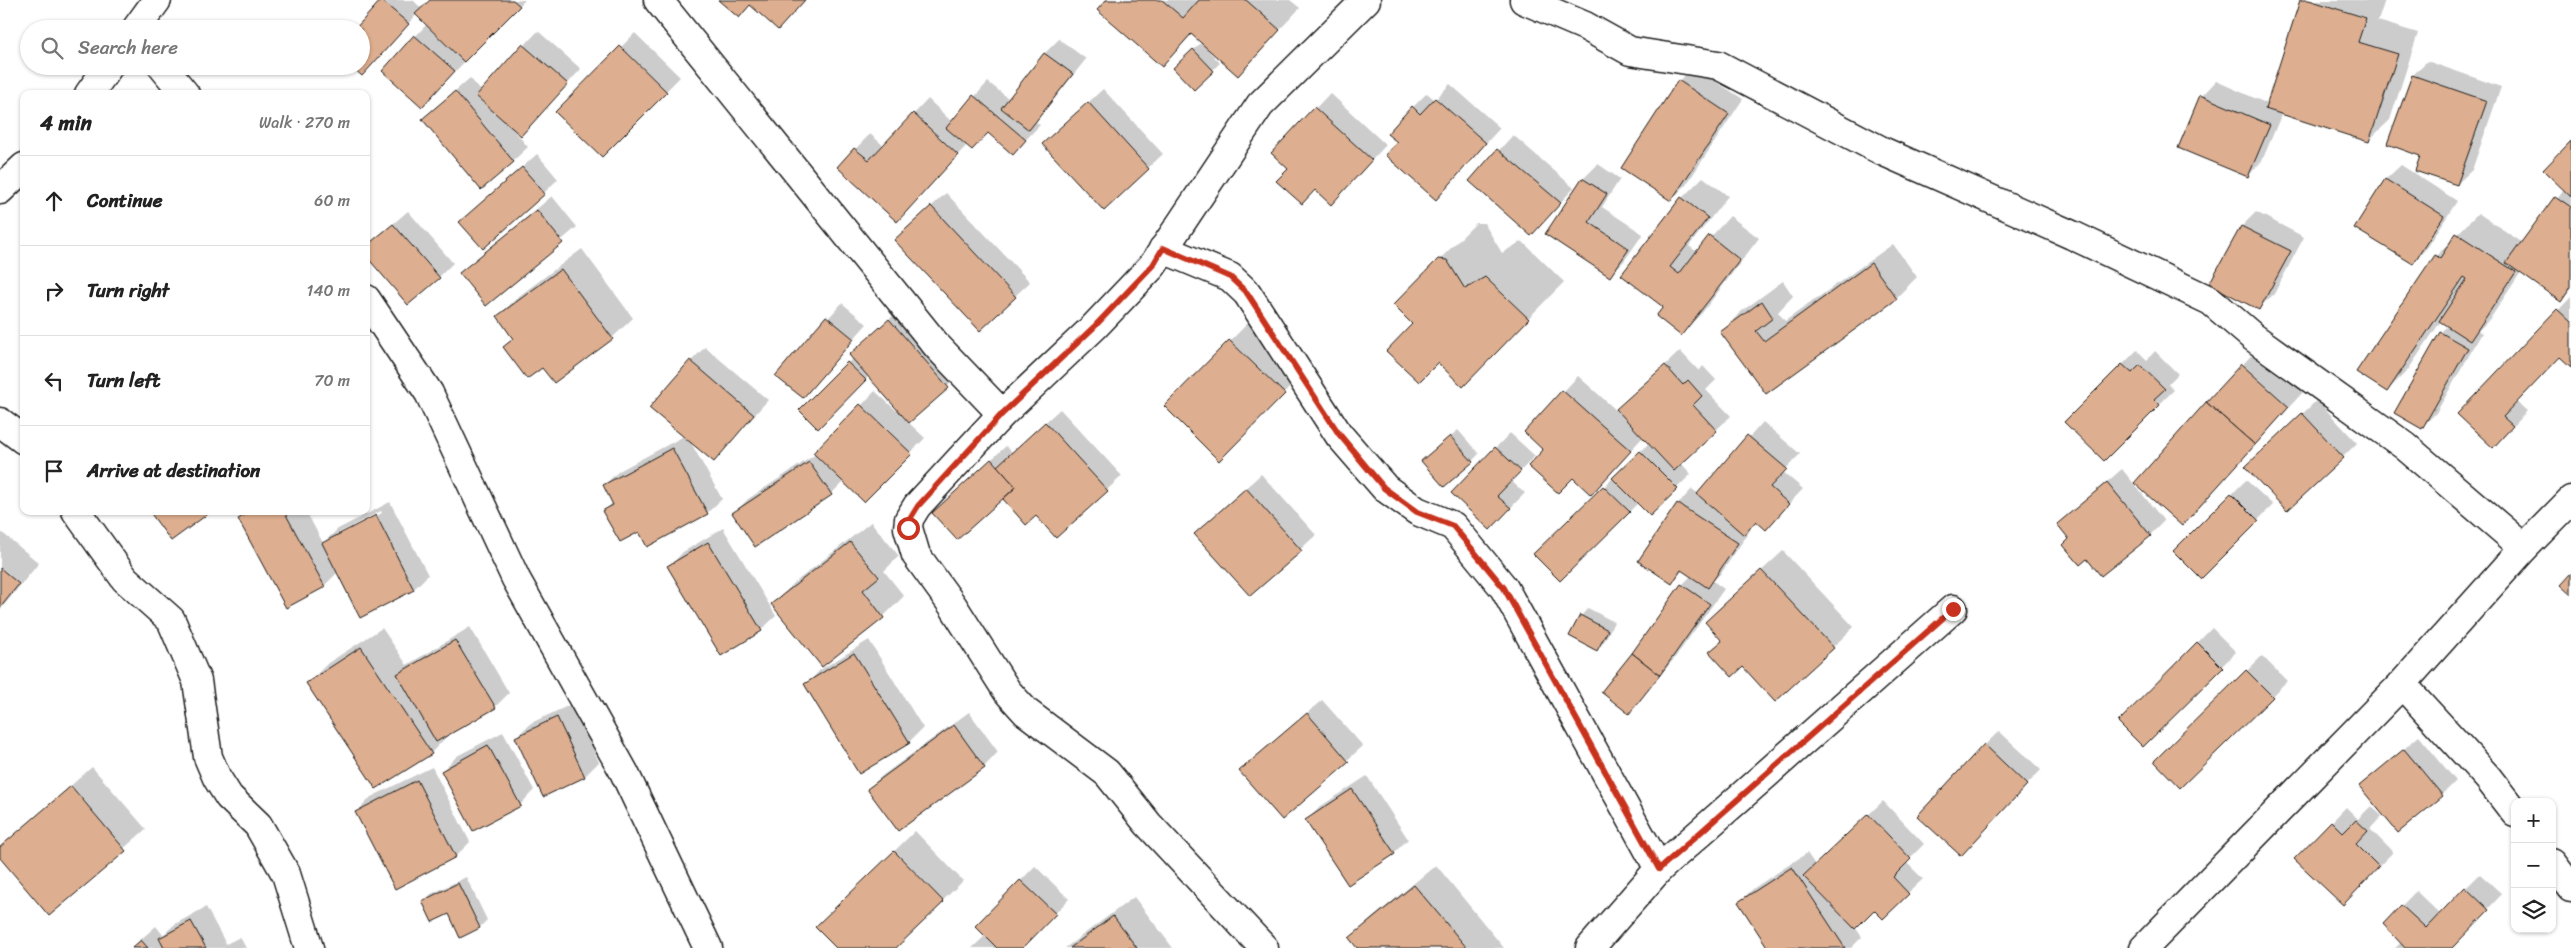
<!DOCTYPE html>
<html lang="en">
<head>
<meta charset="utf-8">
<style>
  body { margin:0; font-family:Sriracha,sans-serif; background:#f6f6f6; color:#222 }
  .controls { position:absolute; right:15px; bottom:15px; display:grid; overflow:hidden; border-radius:10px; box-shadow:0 1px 4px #0004 }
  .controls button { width:45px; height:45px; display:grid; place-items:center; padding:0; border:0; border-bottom:1px solid #e0e0e0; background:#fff; color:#222; font:25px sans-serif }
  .stop { position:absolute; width:15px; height:15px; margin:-11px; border:4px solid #c8321e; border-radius:50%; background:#fff }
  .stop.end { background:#c8321e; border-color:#fff; box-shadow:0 1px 5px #0008 }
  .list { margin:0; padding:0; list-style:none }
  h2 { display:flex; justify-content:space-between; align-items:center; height:65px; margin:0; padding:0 20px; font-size:21px }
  h2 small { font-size:16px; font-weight:400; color:#767676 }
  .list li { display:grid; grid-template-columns:32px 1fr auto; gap:15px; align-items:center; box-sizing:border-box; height:90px; padding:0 20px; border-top:1px solid #e0e0e0 }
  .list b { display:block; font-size:19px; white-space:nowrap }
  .list em { font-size:16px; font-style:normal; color:#767676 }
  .icon { flex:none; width:28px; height:28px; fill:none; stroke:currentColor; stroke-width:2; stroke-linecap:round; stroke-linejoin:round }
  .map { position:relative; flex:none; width:2571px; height:948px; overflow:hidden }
  .search { position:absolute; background:#fff; box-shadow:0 1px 4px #0004; left:20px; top:20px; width:350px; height:55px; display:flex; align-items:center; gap:12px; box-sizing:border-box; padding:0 18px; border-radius:28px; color:#767676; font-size:19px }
  .panel { position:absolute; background:#fff; box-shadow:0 1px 4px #0004; left:20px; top:90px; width:350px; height:425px; border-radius:10px }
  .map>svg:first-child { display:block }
  .shadow { fill:#0003; fill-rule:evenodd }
  .building { fill:#ddae8f; stroke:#1c1c1c }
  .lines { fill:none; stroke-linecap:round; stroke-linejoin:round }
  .minor-casing { stroke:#1c1c1c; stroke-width:31 }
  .minor { stroke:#fff; stroke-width:28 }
  .route { stroke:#c8321e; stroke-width:6 }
</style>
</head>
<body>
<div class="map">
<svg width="2571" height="948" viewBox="0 0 2571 948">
  <rect width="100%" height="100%" fill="#fff"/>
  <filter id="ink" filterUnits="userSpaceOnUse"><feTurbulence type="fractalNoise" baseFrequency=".02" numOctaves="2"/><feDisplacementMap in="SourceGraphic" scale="10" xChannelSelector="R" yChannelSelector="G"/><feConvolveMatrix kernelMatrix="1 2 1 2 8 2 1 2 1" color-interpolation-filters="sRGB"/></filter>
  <g filter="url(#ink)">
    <!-- shadow -->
    <g class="shadow">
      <polygon points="383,0 413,0 422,9 431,0 525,0 436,91 383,71 427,24 417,14 376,60 361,66 361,29 356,29"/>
      <polygon points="1107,0 1290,0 1300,8 1238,74 1209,49 1208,50 1220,63 1194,88 1174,68 1202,42 1192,34 1162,65"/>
      <polygon points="2301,0 2385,0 2378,21 2418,33 2390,120 2369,140 2282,113 2262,161 2248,176 2202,96 2216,81 2268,104"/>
      <polygon points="538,31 581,69 535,120 512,128 528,147 513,161 423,119 470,78 481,91"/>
      <polygon points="635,33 680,77 602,156 557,112"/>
      <polygon points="1059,39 1086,59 1036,122 1040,125 1013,153 989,132 967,145 911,205 838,167 870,134 884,146 928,99 952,122 988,82 1009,99 1045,53"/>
      <polygon points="2427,61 2501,87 2472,170 2457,184 2421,155 2389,144 2413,75"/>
      <polygon points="1693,67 1743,99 1686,185 1671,200 1679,81"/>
      <polygon points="177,72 196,94 152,94"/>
      <polygon points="1450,84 1500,128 1436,198 1398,142 1413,107 1427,93 1435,100"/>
      <polygon points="1103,89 1163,154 1104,209 1058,130"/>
      <polygon points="1330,93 1386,145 1345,189 1290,169 1273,153"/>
      <polygon points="1513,135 1574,188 1531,234 1471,181"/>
      <polygon points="2571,143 2571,290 2561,300 2521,272 2490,319 2478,331 2482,333 2436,413 2422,427 2396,413 2441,332 2448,325 2441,321 2408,370 2387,391 2436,256 2478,213 2523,243 2564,189"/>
      <polygon points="537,154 558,179 544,193 461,222"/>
      <polygon points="1598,164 1620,179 1602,207 1643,234 1624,261 1610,275 1546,233 1583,179"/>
      <polygon points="2401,165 2457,201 2427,248 2412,263 2356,227 2386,179"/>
      <polygon points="1703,177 1728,196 1689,246 1697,252 1730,216 1759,238 1702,313 1681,334 1665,307 1623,275 1682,198"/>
      <polygon points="946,193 1030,282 980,329 910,226"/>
      <polygon points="552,196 577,227 486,304 461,273"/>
      <polygon points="408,211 453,263 439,277 366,247"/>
      <polygon points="2256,212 2304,237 2274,294 2259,308 2242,226"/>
      <polygon points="1476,223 1484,223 1502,253 1522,241 1564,282 1499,348 1413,324 1439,260"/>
      <polygon points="1893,244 1917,277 1896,298 1766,392 1721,332 1742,311 1783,281 1793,296 1778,312 1785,321"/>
      <polygon points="582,249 633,318 612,338 543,366 504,347 514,338 498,316 519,296"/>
      <polygon points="2571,297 2571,366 2561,356 2517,402 2527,411 2507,432 2459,414"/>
      <polygon points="842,303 867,324 802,396 777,375"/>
      <polygon points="904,306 963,372 908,422 925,438 864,501 844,481 831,494 733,514 748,499 816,454 875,391 899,413 900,412 869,376 818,427 801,410 853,358 865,341"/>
      <polygon points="1251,320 1304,373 1219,459 1166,406"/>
      <polygon points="705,347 768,400 714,460 690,441 722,499 707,513 639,530 604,511 613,502 604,485 619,471 684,436 691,361"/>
      <polygon points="2137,350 2147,360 2155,351 2178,374 2168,384 2174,390 2104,459 2066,422"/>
      <polygon points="2256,350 2303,392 2196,510 2135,483"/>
      <polygon points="1680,351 1699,371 1703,366 1716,380 1706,390 1731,416 1681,463 1691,474 1650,515 1638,503 1560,580 1535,554 1649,443 1643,437 1605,478 1545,450 1526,432 1578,376 1617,411"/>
      <polygon points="2317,400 2357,443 2343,457 2261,453"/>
      <polygon points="1060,409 1122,476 1056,537 1036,514 1026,523 1003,497 933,513 1006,446 1012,452"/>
      <polygon points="1763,422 1800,454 1783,472 1803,489 1766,528 1757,520 1750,527 1751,529 1722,572 1713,581 1724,589 1674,659 1629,712 1633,654 1682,585 1691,576 1683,570 1672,582 1678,504 1692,489 1699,494"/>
      <polygon points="1458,430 1479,454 1472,461 1422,461"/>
      <polygon points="1510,433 1535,456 1511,481 1525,493 1490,529 1452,493"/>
      <polygon points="2122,469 2164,521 2150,535 2088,557 2058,524"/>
      <polygon points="1261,474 1316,535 1250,595 1196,534"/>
      <polygon points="2246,480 2273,505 2201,577 2175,551"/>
      <path d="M390,502L428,575L414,589L338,572L324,586L239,519L247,511H306L323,543L338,529ZM381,511L382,513L339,536V533Z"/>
      <polygon points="871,522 899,556 884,571 904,596 883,617 822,666 773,604 793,584"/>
      <polygon points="723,528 776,616 761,630 669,567 683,552"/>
      <polygon points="0,531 39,563 0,610"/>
      <polygon points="1783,551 1854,627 1833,647 1723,640 1706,622"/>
      <polygon points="1588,608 1614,622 1604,642 1597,649 1571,635 1581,616"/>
      <polygon points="470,627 509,693 495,707 452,731 431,753 308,683 328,663 382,628 407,665"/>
      <polygon points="2212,628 2236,652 2143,745 2119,722"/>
      <polygon points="869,640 923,728 909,742 806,685 820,670"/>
      <polygon points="2262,656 2287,681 2180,786 2155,761"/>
      <polygon points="1322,700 1363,746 1282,819 1241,771"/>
      <polygon points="572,704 599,762 585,776 544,795 516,737 531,723"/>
      <polygon points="969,712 998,752 984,767 868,789 883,775"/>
      <polygon points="1999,731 2041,770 1975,840 1985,745"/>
      <polygon points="503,732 534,790 520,805 442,771 457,756"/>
      <polygon points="2419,736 2456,781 2442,795 2361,786"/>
      <polygon points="92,767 146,829 49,914 0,856 0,848"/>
      <polygon points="432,767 470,842 456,856 395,888 357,812 371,797"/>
      <polygon points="1367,776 1408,839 1394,853 1307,820 1321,806"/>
      <polygon points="1883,801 1924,844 1906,862 1923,879 1883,917 1874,909 1855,927 1862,937 1851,948 1769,948 1739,902 1754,888 1807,853 1815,865"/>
      <polygon points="2371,806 2382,816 2370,829 2393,852 2357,889 2296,859 2346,807 2358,819"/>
      <polygon points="915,831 963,881 894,948 837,948 838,906"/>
      <polygon points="1436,865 1504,948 1359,948 1351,938 1372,918"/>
      <polygon points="1035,866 1069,899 1022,948 972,948 986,935 976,926"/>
      <polygon points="2480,874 2502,894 2451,948 2395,948 2402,942 2384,924 2416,891 2440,914"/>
      <polygon points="466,877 487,920 480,927 424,902 431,894"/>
      <polygon points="1134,897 1173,948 1065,948"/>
      <polygon points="206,907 226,944 240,937 246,948 131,948 156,926 163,935 175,924"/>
    </g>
    <!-- building -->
    <g class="building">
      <polygon points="381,0 409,24 362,76 351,66 361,66 361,29 355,29"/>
      <polygon points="430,0 513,0 520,6 464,62 415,14"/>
      <polygon points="718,0 805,0 778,30 750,5 739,18"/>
      <polygon points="1106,0 1162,0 1183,18 1199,0 1246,0 1280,30 1238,76 1191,34 1162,67 1097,10"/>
      <polygon points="2300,0 2309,0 2366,18 2358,42 2398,54 2369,142 2265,109"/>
      <polygon points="414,35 455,71 422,107 382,71"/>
      <polygon points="522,44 568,84 521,136 476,96"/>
      <polygon points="620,46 667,92 602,157 555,112"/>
      <polygon points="1193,49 1214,71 1194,90 1173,68"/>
      <polygon points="1044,53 1073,74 1029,130 1001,108"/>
      <polygon points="2412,75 2487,101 2457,185 2415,171 2420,156 2387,144"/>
      <polygon points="1678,80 1729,114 1671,201 1621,168"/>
      <polygon points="455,91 514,162 481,190 422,119"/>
      <polygon points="973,95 1026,140 1013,155 988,133 972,150 946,128"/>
      <polygon points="2200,95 2270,125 2248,177 2178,148"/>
      <polygon points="1435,98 1486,143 1436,200 1385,155 1397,142 1387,134 1412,106 1420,114"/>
      <polygon points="1088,102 1149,169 1104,211 1042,144"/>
      <polygon points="1314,107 1372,160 1331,205 1315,190 1302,204 1276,181 1288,169 1271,153"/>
      <polygon points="913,113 958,155 897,222 837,167 854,148 869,160"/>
      <polygon points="2571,141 2571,197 2543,170"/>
      <polygon points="1497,149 1561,203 1531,236 1469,181"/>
      <polygon points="522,167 545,194 483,249 459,222"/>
      <polygon points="1582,178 1607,194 1589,222 1629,249 1610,277 1545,234"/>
      <polygon points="2385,179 2444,216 2413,264 2354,228"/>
      <polygon points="2555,196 2571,207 2571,287 2561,302 2506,263"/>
      <polygon points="1681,197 1708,218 1670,267 1679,274 1709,235 1740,260 1681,336 1656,316 1663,307 1621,275"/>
      <polygon points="931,206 1016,297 980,331 894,240"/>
      <polygon points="537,210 563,243 486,306 459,273"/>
      <polygon points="393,224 440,278 408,305 366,256 366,246"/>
      <polygon points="2241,226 2291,251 2259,310 2209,284"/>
      <polygon points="2456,233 2516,272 2470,341 2439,321 2467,279 2464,277 2387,392 2356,372 2435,255 2440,258"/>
      <polygon points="1438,259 1447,260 1465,289 1485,277 1529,319 1463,387 1438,363 1419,382 1386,351 1412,324 1393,305"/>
      <polygon points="1871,263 1897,299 1766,394 1720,332 1762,301 1773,318 1756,331 1764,341"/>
      <polygon points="561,269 613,339 554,383 542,368 527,379 503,347 513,339 497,316"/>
      <polygon points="2557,309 2571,322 2571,367 2560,357 2503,417 2513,426 2493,448 2457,414"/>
      <polygon points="826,316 854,339 803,398 775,376"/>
      <polygon points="889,319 949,388 909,423 849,355"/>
      <polygon points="2440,332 2468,348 2422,429 2394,413"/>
      <polygon points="1229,340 1285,394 1219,461 1164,406"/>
      <polygon points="690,360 754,415 714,462 649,408"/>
      <polygon points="847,362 866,380 818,429 799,410"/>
      <polygon points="2122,364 2132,373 2140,365 2165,389 2154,399 2160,405 2104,461 2064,422"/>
      <polygon points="2241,364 2289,407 2255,445 2206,402"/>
      <polygon points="1665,365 1683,385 1688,380 1702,396 1693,405 1717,431 1674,471 1616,409"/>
      <polygon points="1562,390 1631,451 1591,495 1573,478 1558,493 1528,466 1543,450 1524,432"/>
      <polygon points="2206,402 2255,445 2182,526 2134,483"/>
      <polygon points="860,404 912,454 864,502 813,453"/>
      <polygon points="2302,413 2344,458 2287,511 2245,467"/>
      <polygon points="1045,422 1108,491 1056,538 1036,516 1026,525 1003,499 1016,487 997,466"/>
      <polygon points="1747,435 1787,469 1770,487 1789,504 1766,530 1756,521 1744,535 1697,494"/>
      <polygon points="1450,436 1473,462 1444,487 1421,461"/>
      <polygon points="1495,447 1521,471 1497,496 1511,508 1490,530 1451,493"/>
      <polygon points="672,448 708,514 647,547 639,532 620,542 602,511 613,505 603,485"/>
      <polygon points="1640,451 1678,489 1650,516 1612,478"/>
      <polygon points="991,459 1016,487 957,540 932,513"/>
      <polygon points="809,462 832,495 755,547 732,513"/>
      <polygon points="2107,482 2151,536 2101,576 2087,559 2080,565 2063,545 2069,539 2057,524"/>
      <polygon points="1603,486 1630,512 1560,581 1533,554"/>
      <polygon points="1246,488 1302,551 1250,596 1194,534"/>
      <polygon points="2231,493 2259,521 2201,579 2173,551"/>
      <polygon points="1677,503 1738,543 1708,588 1681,570 1672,584 1638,561"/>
      <polygon points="149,511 212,511 171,541"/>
      <polygon points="252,511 284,511 325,587 286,608 238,519"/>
      <polygon points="376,515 414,590 360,618 322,543"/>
      <polygon points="708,542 762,631 721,656 667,566"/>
      <polygon points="850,542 879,577 863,590 884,618 822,667 771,604"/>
      <polygon points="0,568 19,584 0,608"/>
      <polygon points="1761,570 1834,648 1775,702 1743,667 1732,677 1709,652 1722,641 1705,622"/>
      <polygon points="2571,573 2571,595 2560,585"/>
      <polygon points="1681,584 1710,604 1660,675 1632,653"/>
      <polygon points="1580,615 1608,630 1597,651 1569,636"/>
      <polygon points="455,640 496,708 436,742 397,674"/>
      <polygon points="2197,642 2223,668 2143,747 2118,722"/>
      <polygon points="361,647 432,754 376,789 306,683"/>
      <polygon points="854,653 910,743 859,774 804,684"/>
      <polygon points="1632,653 1660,675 1629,714 1601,692"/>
      <polygon points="2246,670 2273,697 2180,788 2154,761"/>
      <polygon points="1307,713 1349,762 1282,820 1239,771"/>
      <polygon points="557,717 585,777 543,797 515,737"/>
      <polygon points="954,725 985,768 898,831 867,789"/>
      <polygon points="1984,744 2027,785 1961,856 1917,816"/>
      <polygon points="488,745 521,806 473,831 441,771"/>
      <polygon points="2404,749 2443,796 2398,833 2359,786"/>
      <polygon points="417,780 456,857 395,889 355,812"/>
      <polygon points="71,786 126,851 49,916 0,858 0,847"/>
      <polygon points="1352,789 1395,854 1348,885 1305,820"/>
      <polygon points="1868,814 1911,859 1893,877 1909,894 1883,919 1874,910 1855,929 1803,876"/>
      <polygon points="2356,820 2368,831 2356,844 2379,867 2343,905 2294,859 2331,821 2343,833"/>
      <polygon points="894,851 944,902 896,948 836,948 815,927"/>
      <polygon points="1792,867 1845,948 1768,948 1738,902"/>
      <polygon points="1020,880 1056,914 1023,948 997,948 975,926"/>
      <polygon points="458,883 480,928 460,938 449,914 432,922 422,901"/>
      <polygon points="1414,885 1467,948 1357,948 1349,938"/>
      <polygon points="2465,887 2489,910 2452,948 2405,948 2383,924 2401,905 2426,928"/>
      <polygon points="1113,916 1137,948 1070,948"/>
      <polygon points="191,921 206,948 164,948 159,938"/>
      <polygon points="141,940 148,948 132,948"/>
    </g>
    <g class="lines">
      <!-- minor casing -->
      <g class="minor-casing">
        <g id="minor">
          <polyline points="658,0 937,346 1002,414"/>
          <polyline points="1524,0 1585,26 1630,51 1718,65 1882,151 2072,235 2211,301 2253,337 2405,446 2524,548"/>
          <polyline points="136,29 157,0"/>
          <polyline points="162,66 185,94"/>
          <polyline points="89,94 109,66"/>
          <polyline points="0,190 24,167"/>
          <polyline points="1163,249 1230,277 1247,293 1339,435 1385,488 1417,511 1453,526 1504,588 1659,869 1590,948"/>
          <polyline points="366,299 429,393 516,579 624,772 708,948"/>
          <polyline points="0,422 24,440"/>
          <polyline points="76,511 125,579 171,620 197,681 208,757 217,778 229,797 258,825 286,874 309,948"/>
          <polyline points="2402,684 2488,778 2515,813"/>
          <polyline points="2552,863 2571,888"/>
          <polyline points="1659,869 1953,609"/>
          <polyline points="1264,948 1148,824 1107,773 1026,712 1007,691 953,606 916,555 908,528 909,519 917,506 1002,414 1094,327 1153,265 1260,105 1366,0"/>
          <polyline points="2144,948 2402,684 2524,548 2571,500"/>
        </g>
      </g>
      <!-- minor -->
      <use href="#minor" class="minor"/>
    </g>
  </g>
  <g class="lines" filter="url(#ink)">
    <!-- route -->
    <polyline class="route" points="908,528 910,519 918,506 1002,414 1094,327 1153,265 1163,248 1230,277 1247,293 1339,434 1384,488 1417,512 1453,526 1504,588 1659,869 1953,609"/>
  </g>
</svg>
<div class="controls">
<button>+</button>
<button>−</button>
<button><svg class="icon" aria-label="layers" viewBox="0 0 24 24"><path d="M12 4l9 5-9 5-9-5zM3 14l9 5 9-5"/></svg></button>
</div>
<div class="stop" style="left:908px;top:528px"></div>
<div class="stop end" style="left:1953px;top:609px"></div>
<div class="search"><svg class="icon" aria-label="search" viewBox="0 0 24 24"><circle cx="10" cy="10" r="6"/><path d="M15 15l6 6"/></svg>Search here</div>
<section class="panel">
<h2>4 min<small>Walk · 270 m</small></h2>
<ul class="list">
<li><svg class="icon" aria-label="ahead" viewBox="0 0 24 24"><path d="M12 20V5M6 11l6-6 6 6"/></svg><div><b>Continue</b></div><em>60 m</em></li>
<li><svg class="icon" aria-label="right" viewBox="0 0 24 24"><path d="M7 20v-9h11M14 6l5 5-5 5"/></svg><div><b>Turn right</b></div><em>140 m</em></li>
<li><svg class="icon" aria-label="left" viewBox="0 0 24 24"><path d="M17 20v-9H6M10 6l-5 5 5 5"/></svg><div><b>Turn left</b></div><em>70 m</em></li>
<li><svg class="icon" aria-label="arrive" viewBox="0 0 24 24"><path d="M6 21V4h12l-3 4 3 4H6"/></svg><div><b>Arrive at destination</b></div></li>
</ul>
</section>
</div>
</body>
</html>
